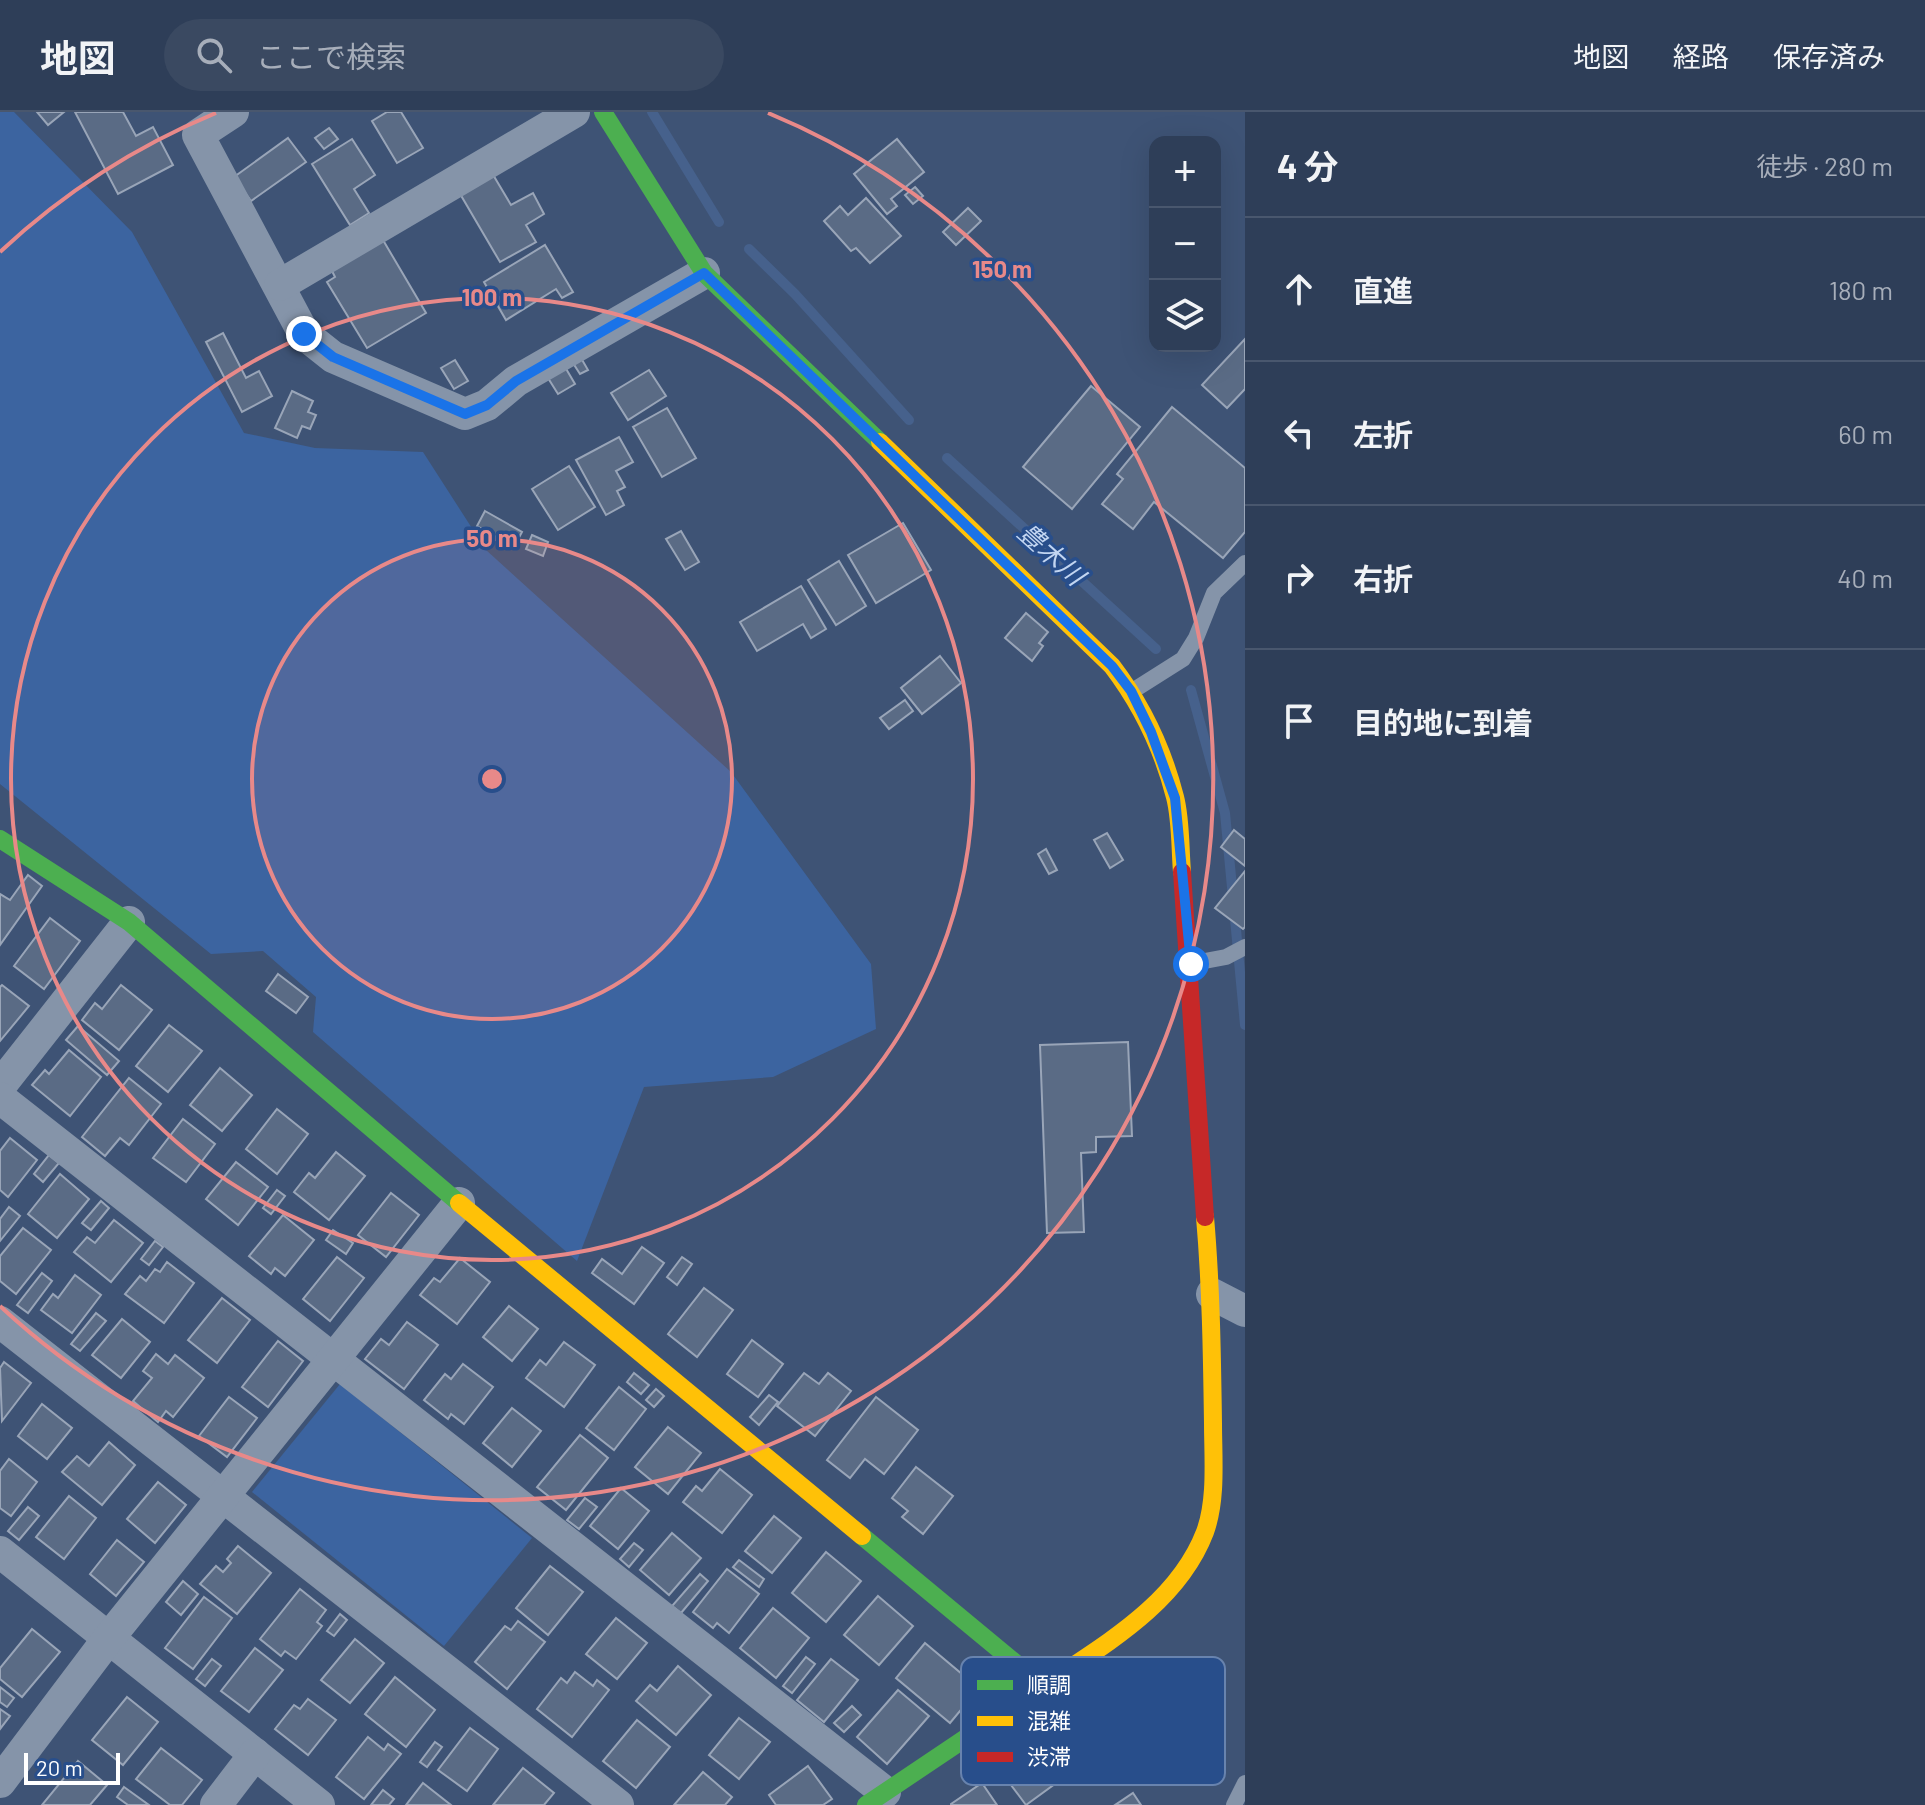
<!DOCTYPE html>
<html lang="ja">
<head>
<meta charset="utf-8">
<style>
  body { margin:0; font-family:Barlow,"Noto Sans JP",sans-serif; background:#3a4961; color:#f1f3f6 }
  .controls { position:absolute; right:24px; top:24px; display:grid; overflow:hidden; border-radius:16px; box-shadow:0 8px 32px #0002 }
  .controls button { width:72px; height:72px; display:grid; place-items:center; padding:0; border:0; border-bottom:2px solid #49576e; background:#2e3e58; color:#f1f3f6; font:40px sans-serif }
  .scale { position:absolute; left:24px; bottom:20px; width:96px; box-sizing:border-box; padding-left:8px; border:4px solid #fff; border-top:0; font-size:22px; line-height:28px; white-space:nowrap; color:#fff; -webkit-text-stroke:6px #284e8b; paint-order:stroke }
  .stop { position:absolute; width:24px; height:24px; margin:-18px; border:6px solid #1a73e8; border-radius:50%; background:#fff }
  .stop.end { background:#1a73e8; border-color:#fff; box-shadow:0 2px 8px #0008 }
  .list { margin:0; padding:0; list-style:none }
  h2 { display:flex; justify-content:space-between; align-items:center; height:104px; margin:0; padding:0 32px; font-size:34px }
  h2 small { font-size:26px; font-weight:400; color:#a7aeba }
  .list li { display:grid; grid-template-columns:52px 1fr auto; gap:24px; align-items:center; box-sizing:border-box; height:144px; padding:0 32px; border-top:2px solid #49576e }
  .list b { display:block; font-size:30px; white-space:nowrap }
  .list em { font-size:26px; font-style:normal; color:#a7aeba }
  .icon { flex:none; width:44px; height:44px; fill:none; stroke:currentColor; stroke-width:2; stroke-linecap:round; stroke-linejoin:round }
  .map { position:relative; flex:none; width:1245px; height:1693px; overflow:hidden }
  header { display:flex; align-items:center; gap:48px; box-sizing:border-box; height:112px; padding:0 40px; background:#2e3e58; border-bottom:2px solid #49576e }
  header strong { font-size:38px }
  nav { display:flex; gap:44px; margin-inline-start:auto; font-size:28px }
  .search { width:560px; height:72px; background:#3a4961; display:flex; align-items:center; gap:20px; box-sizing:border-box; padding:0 28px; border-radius:44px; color:#a7aeba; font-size:30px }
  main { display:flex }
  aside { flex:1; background:#2e3e58 }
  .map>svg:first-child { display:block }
  .green { fill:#3c64a0 }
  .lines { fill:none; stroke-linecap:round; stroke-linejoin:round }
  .stream { stroke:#46618c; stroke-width:10 }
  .building { fill:#5a6b85; stroke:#99a5b8; stroke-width:2 }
  .lane { stroke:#8594a9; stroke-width:16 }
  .street { stroke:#8594a9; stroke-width:32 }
  .fast { stroke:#4caf50; stroke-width:18 }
  .slow { stroke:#ffc107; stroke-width:18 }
  .jam { stroke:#c62828; stroke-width:18 }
  .route { stroke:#1a73e8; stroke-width:10 }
  .ring { fill:none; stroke:#e88989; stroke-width:4 }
  .labels { text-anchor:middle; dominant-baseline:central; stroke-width:7; stroke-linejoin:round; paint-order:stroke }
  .water-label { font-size:26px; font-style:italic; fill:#c2d5f1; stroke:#284e8b }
  .key { fill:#284e8b; stroke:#6883ae; stroke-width:2 }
  .key-label { font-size:22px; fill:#fff }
  .centre { fill:#e88989; stroke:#284e8b; stroke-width:4 }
  .ring-label { font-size:24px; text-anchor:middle; font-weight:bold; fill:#e88989; stroke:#284e8b; stroke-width:7; stroke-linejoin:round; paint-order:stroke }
</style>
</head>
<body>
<header>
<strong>地図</strong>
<div class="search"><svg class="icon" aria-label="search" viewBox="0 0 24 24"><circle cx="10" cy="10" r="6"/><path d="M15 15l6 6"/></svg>ここで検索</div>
<nav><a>地図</a><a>経路</a><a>保存済み</a></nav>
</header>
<main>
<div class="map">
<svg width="1245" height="1693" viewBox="0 0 1245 1693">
  <rect width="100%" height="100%" fill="#3e5375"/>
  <!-- green -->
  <g class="green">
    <polygon points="0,0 14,0 132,120 244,321 315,336 423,340 486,438 731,660 871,852 876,917 773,965 644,975 577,1149 313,920 316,885 263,839 211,842 0,672"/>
    <polygon points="340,1272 532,1426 444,1534 252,1380"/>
  </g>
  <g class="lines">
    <!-- stream -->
    <g class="stream">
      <polyline points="652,0 719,110"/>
      <polyline points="749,137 795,182 909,308"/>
      <polyline points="947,346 1156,537"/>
      <polyline points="1191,578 1225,701 1245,913"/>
    </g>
  </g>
  <!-- building -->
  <g class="building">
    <polygon points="37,0 64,0 48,13"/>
    <polygon points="75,0 123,0 136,24 153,15 173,53 118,82"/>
    <polygon points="387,0 401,0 423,36 397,51 372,9"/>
    <polygon points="329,16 338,27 324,37 315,26"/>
    <polygon points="288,26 306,50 251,89 234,65"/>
    <polygon points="352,27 375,63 354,77 369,101 350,113 312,52"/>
    <polygon points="897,27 924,60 891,87 897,94 887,102 854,62"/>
    <polygon points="492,61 511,93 533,81 544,102 526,113 536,130 500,150 459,80"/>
    <polygon points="915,75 923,84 913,92 905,83"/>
    <polygon points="866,86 901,124 870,151 856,136 851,139 824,109 840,94 848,103"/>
    <polygon points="968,96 981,109 956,133 943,120"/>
    <polygon points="383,128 426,201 367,236 327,170 335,165 332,159"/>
    <polygon points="545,133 573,180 562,186 556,177 506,208 484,170"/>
    <polygon points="223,221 246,266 259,259 272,284 242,300 206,230"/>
    <polygon points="1245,227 1245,277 1227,296 1202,273"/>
    <polygon points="581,246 588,258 580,262 573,251"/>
    <polygon points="455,248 468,269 454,277 441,256"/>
    <polygon points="565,255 575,272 558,282 548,266"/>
    <polygon points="649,258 666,284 628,308 611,281"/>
    <polygon points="1091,274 1140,315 1072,397 1023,355"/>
    <polygon points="292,279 313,289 308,300 316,303 310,317 302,314 297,326 275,316"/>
    <polygon points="1172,295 1245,356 1245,420 1223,446 1154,390 1133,417 1102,392 1123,367 1117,362"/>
    <polygon points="667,296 696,346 662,365 633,315"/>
    <polygon points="619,325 633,350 616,359 625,375 617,379 624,393 606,403 576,348"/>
    <polygon points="569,354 595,395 558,418 532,377"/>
    <polygon points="485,399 522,420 514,435 477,414"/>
    <polygon points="903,411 931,458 876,491 848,443"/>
    <polygon points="681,419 699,450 685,458 666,427"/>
    <polygon points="532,423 548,430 543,444 526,437"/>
    <polygon points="839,449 866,494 836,513 808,468"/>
    <polygon points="801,474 826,517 811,526 803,512 757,539 740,510"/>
    <polygon points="1026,501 1048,520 1039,531 1043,534 1032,549 1005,526"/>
    <polygon points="940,544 961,571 922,602 901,576"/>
    <polygon points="905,588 913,599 889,617 880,606"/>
    <polygon points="1234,718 1245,727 1245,754 1221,735"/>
    <polygon points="1107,721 1123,748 1110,756 1094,728"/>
    <polygon points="1046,737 1057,758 1049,762 1038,742"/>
    <polygon points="1245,759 1245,815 1243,817 1215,796"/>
    <polygon points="28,763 42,774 0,833 0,782 10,788"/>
    <polygon points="50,806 80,829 44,877 14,854"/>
    <polygon points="278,862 308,885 296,901 266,879"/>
    <polygon points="2,873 29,894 0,929 0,875"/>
    <polygon points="121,873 152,898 119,938 82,908 95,891 102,897"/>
    <polygon points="169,913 202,939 168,980 136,954"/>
    <polygon points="78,914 119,949 107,963 66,928"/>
    <polygon points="1128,930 1132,1024 1096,1025 1096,1040 1081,1041 1084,1120 1047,1121 1040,933"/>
    <polygon points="69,938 101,965 70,1004 32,973 45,958 49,962"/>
    <polygon points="220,956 252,983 222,1019 190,993"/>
    <polygon points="129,966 161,992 129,1033 120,1026 105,1044 82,1025"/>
    <polygon points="277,997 308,1022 277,1062 246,1037"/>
    <polygon points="183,1007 215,1032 186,1070 153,1046"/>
    <polygon points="10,1026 37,1048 8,1085 0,1078 0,1039"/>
    <polygon points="336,1040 365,1064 329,1108 294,1080 309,1061 315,1066"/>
    <polygon points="49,1043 59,1051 43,1070 34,1062"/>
    <polygon points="236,1050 268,1075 238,1113 206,1087"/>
    <polygon points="60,1062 89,1087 57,1126 28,1102"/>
    <polygon points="277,1078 285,1084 271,1102 263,1096"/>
    <polygon points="391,1081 419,1103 386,1145 358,1123"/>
    <polygon points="101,1089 109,1096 91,1118 82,1111"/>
    <polygon points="9,1095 20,1104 0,1129 0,1107"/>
    <polygon points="283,1103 314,1128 285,1164 275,1156 271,1162 249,1144"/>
    <polygon points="114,1108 143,1131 111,1170 74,1140 87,1125 95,1131"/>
    <polygon points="23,1116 51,1138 16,1182 0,1169 0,1144"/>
    <polygon points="333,1118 353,1131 346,1142 326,1128"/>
    <polygon points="155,1129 163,1135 149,1153 141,1147"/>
    <polygon points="642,1135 664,1151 634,1192 592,1161 602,1147 622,1162"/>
    <polygon points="337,1145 364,1166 330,1209 303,1187"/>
    <polygon points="682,1145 692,1152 677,1173 667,1165"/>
    <polygon points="460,1146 490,1170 457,1212 420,1183 434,1166 440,1170"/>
    <polygon points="167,1150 194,1171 164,1211 125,1182 140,1164 146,1169 155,1157 160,1160"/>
    <polygon points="42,1161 52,1169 28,1201 17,1193"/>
    <polygon points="75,1163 101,1183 72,1221 41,1198 53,1182 58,1186"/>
    <polygon points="704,1176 733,1198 697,1245 668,1222"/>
    <polygon points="222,1186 250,1208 217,1251 188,1228"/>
    <polygon points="509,1194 538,1217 512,1249 483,1225"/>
    <polygon points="96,1201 106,1209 80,1239 71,1232"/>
    <polygon points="122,1207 150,1230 121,1266 92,1243"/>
    <polygon points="407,1210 438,1233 404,1277 365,1247 381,1227 389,1233"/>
    <polygon points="752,1228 783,1252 758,1285 727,1262"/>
    <polygon points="278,1229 303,1249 268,1295 242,1275"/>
    <polygon points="564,1230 595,1253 564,1295 526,1266 540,1248 546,1253"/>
    <polygon points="156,1242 168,1252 175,1243 204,1266 173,1305 166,1299 158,1310 133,1289 152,1266 143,1259"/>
    <polygon points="4,1250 31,1271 2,1309 0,1256"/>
    <polygon points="463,1252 493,1275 464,1312 451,1302 448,1307 424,1288 445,1262 451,1267"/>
    <polygon points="634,1261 649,1273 641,1282 627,1270"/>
    <polygon points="804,1261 819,1272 828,1261 851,1279 815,1324 777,1294"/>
    <polygon points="619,1275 646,1297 614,1338 586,1316"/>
    <polygon points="656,1277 664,1284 654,1295 646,1288"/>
    <polygon points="769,1283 778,1290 759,1313 750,1305"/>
    <polygon points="229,1285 257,1306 227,1345 199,1324"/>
    <polygon points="876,1285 918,1318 884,1362 865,1347 850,1366 827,1348"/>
    <polygon points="42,1292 72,1316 47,1347 18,1324"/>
    <polygon points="512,1296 541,1319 512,1355 483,1331"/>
    <polygon points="668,1315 701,1341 668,1382 635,1355"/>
    <polygon points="580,1323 608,1346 566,1398 537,1375"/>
    <polygon points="109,1330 135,1353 102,1393 62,1360 77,1344 89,1354"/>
    <polygon points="9,1347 37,1370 11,1404 0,1396 0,1359"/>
    <polygon points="916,1355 953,1384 923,1422 902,1405 908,1399 892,1386"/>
    <polygon points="720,1357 752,1383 722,1421 683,1390 696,1374 702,1379"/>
    <polygon points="158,1370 186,1393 155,1431 127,1407"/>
    <polygon points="621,1376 649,1399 618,1437 590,1414"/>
    <polygon points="69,1384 96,1406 64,1447 36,1425"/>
    <polygon points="585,1386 597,1395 579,1417 567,1408"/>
    <polygon points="28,1395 39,1404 19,1428 8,1419"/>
    <polygon points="774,1404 801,1426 772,1461 745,1439"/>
    <polygon points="672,1421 701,1446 669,1483 640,1458"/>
    <polygon points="117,1428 144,1450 116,1484 90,1462"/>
    <polygon points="634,1431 643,1438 629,1455 620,1447"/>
    <polygon points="238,1434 271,1461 237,1502 200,1472 216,1454 223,1460 231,1451 227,1447"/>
    <polygon points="826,1440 861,1469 826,1510 792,1481"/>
    <polygon points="739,1448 764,1467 759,1475 733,1455"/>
    <polygon points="550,1454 583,1480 548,1523 516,1496"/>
    <polygon points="727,1457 759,1482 729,1521 717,1511 713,1516 693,1500"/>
    <polygon points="700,1462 708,1469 681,1501 672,1494"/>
    <polygon points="183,1469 198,1482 181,1503 166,1490"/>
    <polygon points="300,1477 326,1498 317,1510 322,1514 296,1547 285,1539 281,1544 260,1527"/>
    <polygon points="878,1484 913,1514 879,1553 844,1523"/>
    <polygon points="204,1485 232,1506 193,1557 165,1536"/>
    <polygon points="773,1496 809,1526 776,1566 740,1536"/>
    <polygon points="340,1502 347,1508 334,1524 327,1519"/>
    <polygon points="616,1506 647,1531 617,1567 586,1542"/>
    <polygon points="518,1509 545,1530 507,1577 475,1550 505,1514 511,1518"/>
    <polygon points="32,1517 60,1540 22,1585 0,1567 0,1556"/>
    <polygon points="355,1527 384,1551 350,1591 321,1568"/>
    <polygon points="925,1531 962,1562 973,1549 990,1563 950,1611 896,1566"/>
    <polygon points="255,1536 283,1558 249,1600 221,1579"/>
    <polygon points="806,1545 815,1552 792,1581 783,1574"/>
    <polygon points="212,1547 221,1554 205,1574 196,1567"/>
    <polygon points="831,1547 858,1568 824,1610 797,1588"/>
    <polygon points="678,1554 711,1583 676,1623 636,1589 650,1573 657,1579"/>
    <polygon points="575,1560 593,1574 597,1568 609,1578 572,1625 537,1597 561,1566 567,1571"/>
    <polygon points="395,1565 435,1598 406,1635 365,1602"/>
    <polygon points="0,1575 14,1586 7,1595 0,1590"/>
    <polygon points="898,1578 929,1604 887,1652 857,1625"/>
    <polygon points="127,1585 158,1610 123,1653 92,1628"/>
    <polygon points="308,1587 336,1608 308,1643 275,1617 294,1593 300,1597"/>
    <polygon points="852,1594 861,1603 844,1620 834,1611"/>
    <polygon points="0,1597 10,1604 0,1617"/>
    <polygon points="739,1606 770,1630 739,1667 709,1643"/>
    <polygon points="637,1608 670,1635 636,1676 603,1649"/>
    <polygon points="470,1616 498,1637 467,1679 438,1658"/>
    <polygon points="368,1625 384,1638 388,1632 401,1642 364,1687 336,1665"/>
    <polygon points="1059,1625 1081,1653 1026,1693 1005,1665"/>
    <polygon points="435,1630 442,1635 427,1655 420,1650"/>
    <polygon points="161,1636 202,1668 182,1693 170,1693 136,1667"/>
    <polygon points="78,1649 107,1673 90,1693 42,1693"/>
    <polygon points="808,1654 832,1687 823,1693 776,1693 769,1683"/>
    <polygon points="523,1656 554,1681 544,1693 493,1693"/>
    <polygon points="703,1660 732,1685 725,1693 674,1693"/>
    <polygon points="423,1671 451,1693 406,1693"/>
    <polygon points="982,1671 997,1693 951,1693 951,1692"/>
    <polygon points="124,1675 149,1693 128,1693 117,1685"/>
    <polygon points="383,1678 394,1687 389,1693 371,1693"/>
    <polygon points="1133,1681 1141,1693 1115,1693"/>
  </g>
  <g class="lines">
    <!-- lane -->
    <g class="lane">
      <polyline points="1134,578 1183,547 1196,526 1214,481 1245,451"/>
      <polyline points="1194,851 1226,845 1245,835"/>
      <polyline points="1234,1693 1245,1671"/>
    </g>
    <!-- street -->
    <g class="street">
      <polyline points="233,0 198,23 304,222 333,245 465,302 487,293 516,269 704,161"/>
      <polyline points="280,173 574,0"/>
      <polyline points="0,974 129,810"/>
      <polyline points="0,986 885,1680"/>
      <polyline points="1212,1182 1245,1199"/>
      <polyline points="0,1210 618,1693"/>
      <polyline points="0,1440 319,1693"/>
      <polyline points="0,1670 108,1527 459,1091"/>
      <polyline points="216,1693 255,1642"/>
    </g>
    <!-- fast -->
    <g class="fast">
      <polyline points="603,0 704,161 880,330"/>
      <polyline points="0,727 129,810 459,1091"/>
      <polyline points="862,1424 1042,1573"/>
      <polyline points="866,1693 1055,1566"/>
    </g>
    <!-- slow -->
    <g class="slow">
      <path d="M880,330L1112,554C1141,592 1163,638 1175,685C1181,708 1180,736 1182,760"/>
      <polyline points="459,1091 862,1424"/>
      <path d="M1055,1566C1112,1528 1179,1488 1205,1420C1217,1387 1213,1346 1213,1311C1212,1242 1211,1174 1205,1105"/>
    </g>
    <!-- jam -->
    <polyline class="jam" points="1182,760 1205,1105"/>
  </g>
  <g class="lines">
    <!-- route -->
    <polyline class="route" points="304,222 333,245 465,302 487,293 516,269 704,161 1112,554 1131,579 1151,620 1175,686 1191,852"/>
  </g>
  <!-- distance rings -->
  <circle cx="492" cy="667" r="240" fill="#e88989" fill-opacity=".12"/>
  <g class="ring">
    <circle cx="492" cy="667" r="240"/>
    <circle cx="492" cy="667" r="481"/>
    <path d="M0 140A721 721 0 0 1 216 1M768 1A721 721 0 1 1 0 1194"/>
  </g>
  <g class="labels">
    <!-- water labels -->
    <g class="water-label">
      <text transform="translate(1052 441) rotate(42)">豊木川</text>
    </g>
  </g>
  <!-- legend -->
  <rect x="961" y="1545" width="264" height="128" rx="12" class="key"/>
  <rect x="977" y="1568" width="36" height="10" fill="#4caf50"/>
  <rect x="977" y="1604" width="36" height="10" fill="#ffc107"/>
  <rect x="977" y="1640" width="36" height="10" fill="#c62828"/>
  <g class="key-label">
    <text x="1027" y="1581">順調</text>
    <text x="1027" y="1617">混雑</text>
    <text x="1027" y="1653">渋滞</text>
  </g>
  <circle cx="492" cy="667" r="12" class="centre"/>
  <g class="ring-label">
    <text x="1002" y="166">150 m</text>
    <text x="492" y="194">100 m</text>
    <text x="492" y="435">50 m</text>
  </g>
</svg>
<div class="controls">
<button>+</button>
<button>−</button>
<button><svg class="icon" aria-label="layers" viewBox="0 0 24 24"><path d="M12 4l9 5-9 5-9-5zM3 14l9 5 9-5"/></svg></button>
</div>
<div class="scale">20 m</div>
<div class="stop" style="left:1191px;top:852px"></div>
<div class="stop end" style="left:304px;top:222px"></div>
</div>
<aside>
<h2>4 分<small>徒歩 · 280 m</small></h2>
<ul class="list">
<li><svg class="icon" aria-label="ahead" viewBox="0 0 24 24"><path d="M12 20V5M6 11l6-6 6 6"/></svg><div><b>直進</b></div><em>180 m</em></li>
<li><svg class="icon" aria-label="left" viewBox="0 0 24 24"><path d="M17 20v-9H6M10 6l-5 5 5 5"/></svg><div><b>左折</b></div><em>60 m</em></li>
<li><svg class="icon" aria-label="right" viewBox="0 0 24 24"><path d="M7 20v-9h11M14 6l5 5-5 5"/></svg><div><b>右折</b></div><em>40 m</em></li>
<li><svg class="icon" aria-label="arrive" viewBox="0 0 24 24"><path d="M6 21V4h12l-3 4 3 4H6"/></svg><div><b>目的地に到着</b></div></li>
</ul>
</aside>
</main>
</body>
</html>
